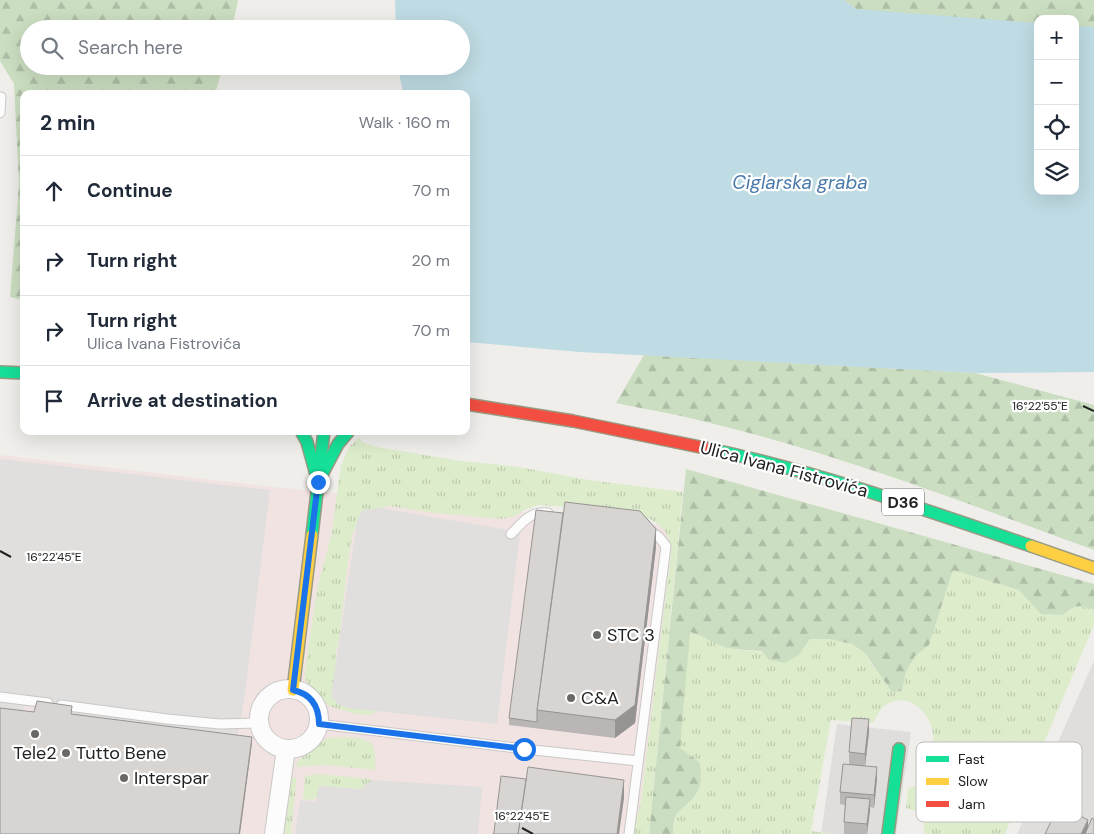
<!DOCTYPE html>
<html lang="en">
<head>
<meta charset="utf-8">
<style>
  body { margin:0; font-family:"DM Sans",sans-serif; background:#f6f6f7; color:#1f2937 }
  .controls { position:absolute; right:15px; top:15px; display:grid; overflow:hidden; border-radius:10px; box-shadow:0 5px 20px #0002 }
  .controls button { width:45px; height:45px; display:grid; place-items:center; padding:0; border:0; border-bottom:1px solid #e0e1e3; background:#fff; color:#1f2937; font:25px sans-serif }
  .stop { position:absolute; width:15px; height:15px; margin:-11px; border:4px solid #1a73e8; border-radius:50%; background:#fff }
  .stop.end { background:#1a73e8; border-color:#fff; box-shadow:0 1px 5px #0008 }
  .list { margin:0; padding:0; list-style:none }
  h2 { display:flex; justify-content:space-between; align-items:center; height:65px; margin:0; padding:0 20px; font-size:21px }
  h2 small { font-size:16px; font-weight:400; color:#747a83 }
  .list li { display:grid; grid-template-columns:32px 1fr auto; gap:15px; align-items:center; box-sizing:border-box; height:70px; padding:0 20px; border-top:1px solid #e0e1e3 }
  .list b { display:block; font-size:19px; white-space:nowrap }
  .list p { margin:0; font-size:16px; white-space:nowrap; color:#747a83 }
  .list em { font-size:16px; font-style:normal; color:#747a83 }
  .icon { flex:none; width:28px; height:28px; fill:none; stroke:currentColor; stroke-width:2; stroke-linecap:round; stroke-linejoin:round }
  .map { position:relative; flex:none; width:1094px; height:834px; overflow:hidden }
  .search { position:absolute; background:#fff; box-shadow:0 5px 20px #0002; left:20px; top:20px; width:450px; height:55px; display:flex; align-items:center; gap:12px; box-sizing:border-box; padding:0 18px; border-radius:28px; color:#747a83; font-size:19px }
  .panel { position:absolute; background:#fff; box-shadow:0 5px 20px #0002; left:20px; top:90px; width:450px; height:345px; border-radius:10px }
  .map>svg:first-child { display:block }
  .residential { fill:#dfdedc }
  .commercial { fill:#f1e3e1 }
  .grass { fill:url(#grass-tufts) }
  .forest { fill:url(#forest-firs) }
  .parking { fill:#e0dfde }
  .water { fill:#bfdbe3 }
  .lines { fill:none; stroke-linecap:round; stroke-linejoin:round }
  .lane-casing { stroke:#c9c8c7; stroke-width:11 }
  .street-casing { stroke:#c9c8c7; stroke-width:20 }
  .fast-casing { stroke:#999a82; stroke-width:14 }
  .slow-casing { stroke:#999a82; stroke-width:14 }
  .jam-casing { stroke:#999a82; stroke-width:14 }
  .lane { stroke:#fdfcfc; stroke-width:9 }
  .street { stroke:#fdfcfc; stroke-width:18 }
  .fast { stroke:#16e098; stroke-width:11 }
  .slow { stroke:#ffcf43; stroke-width:11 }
  .jam { stroke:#f24e42; stroke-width:11 }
  .wall { fill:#b9b6b5 }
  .shaded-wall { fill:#969493 }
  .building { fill:#d7d4d2; stroke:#969493 }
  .route { stroke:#1a73e8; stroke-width:6 }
  .ticks { fill:none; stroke:#222; stroke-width:2 }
  .poi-dot { fill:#6a6968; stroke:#fff; stroke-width:2 }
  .labels { text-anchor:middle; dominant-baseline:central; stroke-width:4.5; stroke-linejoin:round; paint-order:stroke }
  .shield { fill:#fff; stroke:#646464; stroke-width:1 }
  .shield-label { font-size:16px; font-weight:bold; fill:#222 }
  .street-label { font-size:18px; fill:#222; stroke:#fff }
  .poi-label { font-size:18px; fill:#222; stroke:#fff; text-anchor:start }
  .water-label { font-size:19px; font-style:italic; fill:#4a7aab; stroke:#fff }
  .key { fill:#fff; stroke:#bdbdbd; stroke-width:1 }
  .key-label { font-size:14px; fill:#222 }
  .ticks-label { font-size:12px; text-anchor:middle; fill:#222; stroke:#fff; stroke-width:4.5; stroke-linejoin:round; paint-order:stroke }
</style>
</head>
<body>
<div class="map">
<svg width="1094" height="834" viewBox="0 0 1094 834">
  <defs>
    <pattern id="grass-tufts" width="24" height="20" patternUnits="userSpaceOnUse" patternTransform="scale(1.25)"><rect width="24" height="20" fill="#ddeccb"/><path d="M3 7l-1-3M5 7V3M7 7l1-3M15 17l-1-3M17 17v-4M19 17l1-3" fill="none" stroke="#bdcaae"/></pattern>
    <pattern id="forest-firs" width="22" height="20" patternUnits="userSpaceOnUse" patternTransform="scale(1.25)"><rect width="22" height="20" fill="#cbdec1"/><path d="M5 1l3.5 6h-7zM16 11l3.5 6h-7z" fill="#aebea6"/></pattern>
  </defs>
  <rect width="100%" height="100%" fill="#f0eeeb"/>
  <!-- residential -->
  <g class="residential">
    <polygon points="1094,661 1094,834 1017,834"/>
    <polygon points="837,724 911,732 896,834 821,834"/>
  </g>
  <!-- commercial -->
  <polygon class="commercial" points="0,455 272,487 674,526 637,834 0,834"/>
  <!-- grass -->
  <g class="grass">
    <path d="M360,437L362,442L377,447L461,461L513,466L589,480L683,492L649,834H633L641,801L671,552C669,533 665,528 648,518L573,507L538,505L524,510L515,516L503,519L434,513L390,506L380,508L360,518L353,532L348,561L340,633L336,653V664L343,680L380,708L372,715L355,714L329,706L312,692L304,676L317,589L331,536L341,465L350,446Z"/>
    <path d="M953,570L1019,590L1042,614L1063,615C1074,605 1080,604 1094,610V625L1005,834H925L922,813L906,808L908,789L920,783C925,768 935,749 933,734C930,710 905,689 883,707C879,711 876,718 873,723L831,720L811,831L836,834H673C673,811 681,808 697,794L700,763L679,749L689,632L704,636L719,645L739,650L799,655L810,639H829L852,644L865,653L873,666L902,691L906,672L915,656L929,645Z"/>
    <path d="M342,737C369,738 378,740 375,770L327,765L295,767L299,760L327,738Z"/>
    <polygon points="318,774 370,779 371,781 361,789 319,786 317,797 312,800 303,799 305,776"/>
    <polygon points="291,777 296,778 296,784 291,834 281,834"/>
  </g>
  <!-- forest -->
  <g class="forest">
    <polygon points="0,0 238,0 232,29 29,29 29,66 223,66 215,94 24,94 24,300 10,297 19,184 14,84 0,61"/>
    <polygon points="844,0 1094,0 1094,42 1075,40 1075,19 1038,19 1038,39 856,9"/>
    <path d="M644,355L975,373L1094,405V550C964,502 833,452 698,420C671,413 644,409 616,403Z"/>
    <path d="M686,469L1094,584V610C1080,604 1074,605 1063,615L1041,614L1019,590L953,570L929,645L915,656L906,672L902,691L892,692L865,653L852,644L829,639H810L799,655L785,663L769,660L762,651C748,650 732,650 719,645C708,640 702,635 690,632L680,748L700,763C701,773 702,786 696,794C683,813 673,806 673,834H649Z"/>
  </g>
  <!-- parking -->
  <g class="parking">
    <polygon points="0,459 270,490 244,701 236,744 71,720 72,713 37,707 24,706 22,717 0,713"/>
    <polygon points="379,508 520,532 497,724 348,708 338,704 331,696 357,521 362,511"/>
    <polygon points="372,780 482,787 478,834 295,834 300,800 316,802 319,786 361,789"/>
  </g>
  <!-- water -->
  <polygon class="water" points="395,0 844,0 856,9 1038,23 1038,191 1075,191 1075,26 1094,27 1094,372 975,373 580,352 466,342 466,94 403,94 398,66 461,66 461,29 396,29"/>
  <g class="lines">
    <!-- lane casing -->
    <g class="lane-casing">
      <g id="lane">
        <polyline points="0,113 1,97"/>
        <path d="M511,534C523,522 530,511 548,513"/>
        <polyline points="0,697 48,703"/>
        <polyline points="61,705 167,719 220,724 260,723"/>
        <polyline points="319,724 524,749 638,761"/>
        <polyline points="629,834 666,546 659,537 647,528"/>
      </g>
    </g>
    <!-- street casing -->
    <g class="street-casing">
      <g id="street">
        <circle cx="289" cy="719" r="30"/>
        <polyline points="274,834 286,749"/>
      </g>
    </g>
    <!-- fast casing -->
    <g class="fast-casing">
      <g id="fast">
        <polyline points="0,372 24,373"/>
        <polyline points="301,431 307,442 318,482"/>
        <path d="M705,448C816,471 923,509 1031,546"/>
        <polyline points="318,482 338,444 349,431"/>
        <polyline points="312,535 324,431"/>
        <polyline points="888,834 899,749"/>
      </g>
    </g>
    <!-- slow casing -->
    <g class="slow-casing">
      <g id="slow">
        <polyline points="1031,546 1094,568"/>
        <polyline points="293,690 312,535"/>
      </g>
    </g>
    <!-- jam casing -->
    <g class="jam-casing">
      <polyline id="jam" points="466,404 573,421 705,448"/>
    </g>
    <!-- lane -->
    <use href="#lane" class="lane"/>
    <!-- street -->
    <use href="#street" class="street"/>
    <!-- fast -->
    <use href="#fast" class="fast"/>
    <!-- slow -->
    <use href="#slow" class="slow"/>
    <!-- jam -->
    <use href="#jam" class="jam"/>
  </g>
  <!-- wall -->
  <g class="wall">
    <polygon points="656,547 635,723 615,738 509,725 509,718"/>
    <polygon points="869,732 865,766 877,779 874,808 870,807 867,834 844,834 844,822 845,805 840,804 840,792 849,764 849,752"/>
  </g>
  <!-- shaded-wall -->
  <g class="shaded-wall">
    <polygon points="656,529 656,547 635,723 615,738 615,720"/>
    <polygon points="869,719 869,732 865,766 865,754"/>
    <polygon points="252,737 252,743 240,834 239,834"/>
    <polygon points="877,767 877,779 874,808 874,795"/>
    <polygon points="624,780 624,798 619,834 617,834"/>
    <polygon points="870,799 870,811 867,834 867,824"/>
    <polygon points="1088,820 1088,832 1087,834 1081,834"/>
  </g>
  <!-- building -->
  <g class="building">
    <polygon points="565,502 640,511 656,529 635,705 615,720 537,710"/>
    <polygon points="536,510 563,513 537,710 537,722 509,718"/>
    <polygon points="37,701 72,706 71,714 252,737 239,834 0,834 0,708 34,712"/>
    <polygon points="852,718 869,719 865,754 849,752"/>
    <polygon points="843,764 877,767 874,795 840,792"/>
    <polygon points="528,767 624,780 617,834 518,834"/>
    <polygon points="501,776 526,779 518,834 493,834 494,832"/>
    <polygon points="846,797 870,799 867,824 844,822"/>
    <polygon points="1059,805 1088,820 1081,834 1045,834"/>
    <polygon points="1092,818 1094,819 1094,834 1085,834"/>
  </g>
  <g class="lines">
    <!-- route -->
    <path class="route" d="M318,482L293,690C311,694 319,706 319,724L524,749"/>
  </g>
  <!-- ticks -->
  <path class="ticks" d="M1083,406L1094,411M0,551L11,557M522,828L533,834"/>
  <!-- markers -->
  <g class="poi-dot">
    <circle cx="597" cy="635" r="5"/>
    <circle cx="571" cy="698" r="5"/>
    <circle cx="35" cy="734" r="5"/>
    <circle cx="66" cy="753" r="5"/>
    <circle cx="124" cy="778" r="5"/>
  </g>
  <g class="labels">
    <!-- shield labels -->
    <rect class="shield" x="882" y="488.5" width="42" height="27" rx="4"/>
    <g class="shield-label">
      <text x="903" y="502">D36</text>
    </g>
    <!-- street labels -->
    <g class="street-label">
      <text transform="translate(784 469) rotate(15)">Ulica Ivana Fistrovića</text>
    </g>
    <!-- poi labels -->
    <g class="poi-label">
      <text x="607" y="635">STC 3</text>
      <text x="581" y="698">C&amp;A</text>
      <text x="35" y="753" text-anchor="middle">Tele2</text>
      <text x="76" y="753">Tutto Bene</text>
      <text x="134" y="778">Interspar</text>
    </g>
    <!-- water labels -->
    <g class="water-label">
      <text x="800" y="182">Ciglarska graba</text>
    </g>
  </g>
  <!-- legend -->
  <rect x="916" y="742" width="166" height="80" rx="8" class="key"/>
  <rect x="926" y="756" width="23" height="6" fill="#16e098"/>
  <rect x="926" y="778" width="23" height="7" fill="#ffcf43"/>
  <rect x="926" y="801" width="23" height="6" fill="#f24e42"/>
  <g class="key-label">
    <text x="958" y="764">Fast</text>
    <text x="958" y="786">Slow</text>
    <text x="958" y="809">Jam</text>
  </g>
  <g class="ticks-label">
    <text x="1040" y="410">16°22'55"E</text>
    <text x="54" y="561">16°22'45"E</text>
    <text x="522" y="820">16°22'45"E</text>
  </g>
</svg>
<div class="controls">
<button>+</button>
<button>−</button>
<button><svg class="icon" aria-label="locate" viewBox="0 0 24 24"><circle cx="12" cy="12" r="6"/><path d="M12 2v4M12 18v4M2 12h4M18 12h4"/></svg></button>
<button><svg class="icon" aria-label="layers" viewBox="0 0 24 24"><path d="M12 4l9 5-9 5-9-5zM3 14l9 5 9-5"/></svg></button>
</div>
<div class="stop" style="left:524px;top:749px"></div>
<div class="stop end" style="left:318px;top:482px"></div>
<div class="search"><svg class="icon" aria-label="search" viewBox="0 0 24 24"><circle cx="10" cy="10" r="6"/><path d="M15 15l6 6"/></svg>Search here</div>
<section class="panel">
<h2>2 min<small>Walk · 160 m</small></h2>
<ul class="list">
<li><svg class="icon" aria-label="ahead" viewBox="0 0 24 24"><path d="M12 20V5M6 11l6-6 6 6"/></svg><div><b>Continue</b></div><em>70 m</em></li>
<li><svg class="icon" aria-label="right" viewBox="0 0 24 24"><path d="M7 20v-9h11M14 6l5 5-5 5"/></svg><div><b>Turn right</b></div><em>20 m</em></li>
<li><svg class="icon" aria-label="right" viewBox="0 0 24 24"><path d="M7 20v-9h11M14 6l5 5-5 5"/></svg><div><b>Turn right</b><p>Ulica Ivana Fistrovića</p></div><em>70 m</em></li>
<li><svg class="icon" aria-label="arrive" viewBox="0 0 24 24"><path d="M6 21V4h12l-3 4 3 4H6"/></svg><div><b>Arrive at destination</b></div></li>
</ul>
</section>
</div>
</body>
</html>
